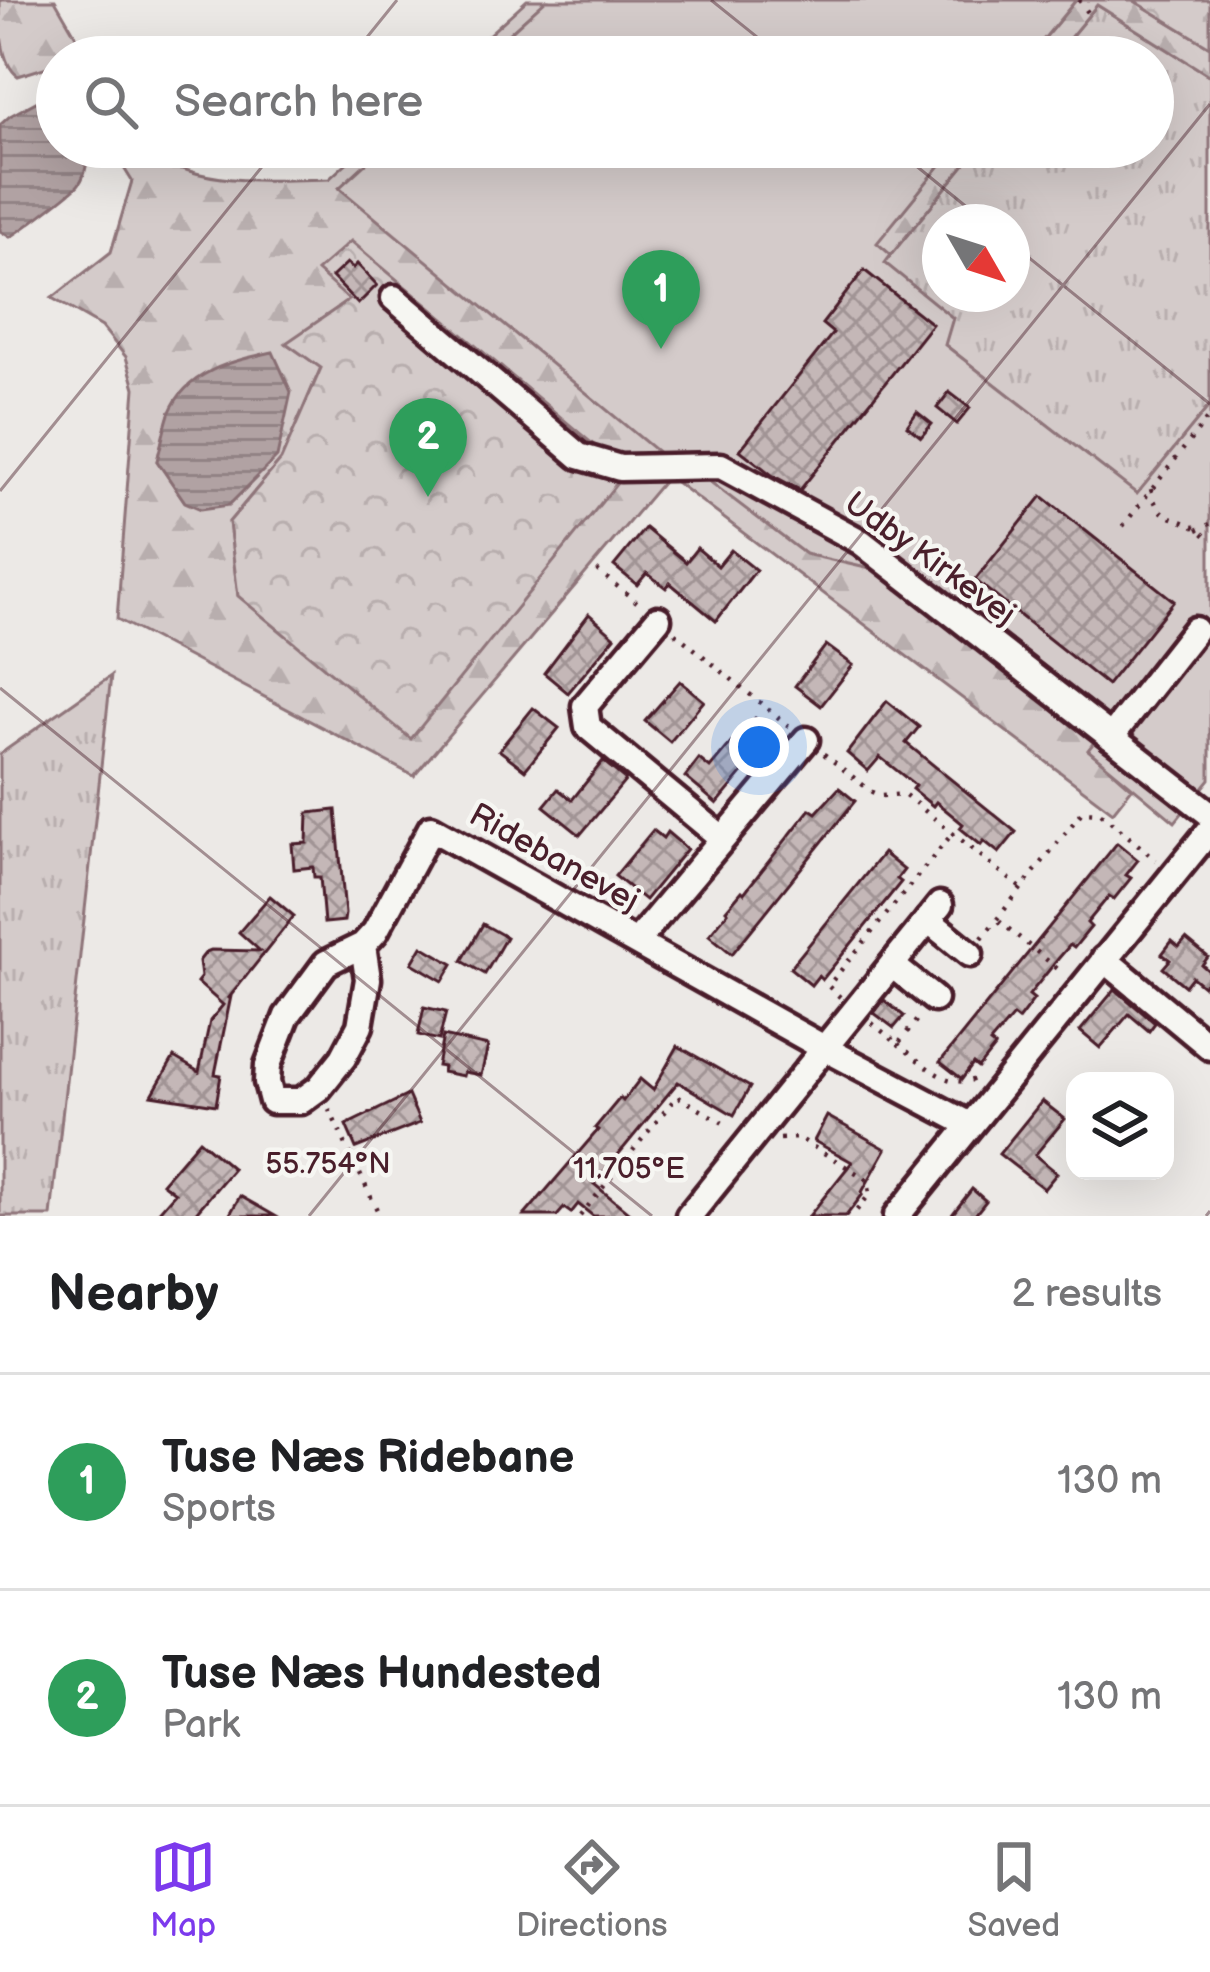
<!DOCTYPE html>
<html lang="en">
<head>
<meta charset="utf-8">
<style>
  body { margin:0; font-family:"Balsamiq Sans",sans-serif; background:#f6f6f6; color:#202124 }
  .controls { position:absolute; right:36px; bottom:36px; display:grid; overflow:hidden; border-radius:24px; box-shadow:0 12px 48px #0002 }
  .controls button { width:108px; height:108px; display:grid; place-items:center; padding:0; border:0; border-bottom:3px solid #e0e0e0; background:#fff; color:#202124; font:60px sans-serif }
  .compass { position:absolute; left:922px; top:204px; width:108px; height:108px; border-radius:50%; background:#fff; box-shadow:0 12px 48px #0002; rotate:129deg }
  .you { position:absolute; left:759px; top:747px; width:42px; height:42px; margin:-30px; border:9px solid #fff; border-radius:50%; background:#1a73e8; box-shadow:0 0 0 18px #1a73e833 }
  .badge { display:grid; place-items:center; width:78px; height:78px; border-radius:50%; background:#7c3aed; color:#fff; font-size:39px; font-weight:700 }
  .pin { position:absolute; translate:-50% -99px; filter:drop-shadow(0 3px 6px #0008) }
  .pin::after { content:''; position:absolute; top:63px; width:42px; height:36px; background:inherit; clip-path:polygon(0 0,100% 0,50% 100%) }
  .list { margin:0; padding:0; list-style:none }
  h2 { display:flex; justify-content:space-between; align-items:center; height:156px; margin:0; padding:0 48px; font-size:51px }
  h2 small { font-size:39px; font-weight:400; color:#757577 }
  .list li { display:grid; grid-template-columns:78px 1fr auto; gap:36px; align-items:center; box-sizing:border-box; height:216px; padding:0 48px; border-top:3px solid #e0e0e0 }
  .list b { display:block; font-size:45px; white-space:nowrap }
  .list p { margin:0; font-size:39px; white-space:nowrap; color:#757577 }
  .list em { font-size:39px; font-style:normal; color:#757577 }
  .icon { flex:none; width:66px; height:66px; fill:none; stroke:currentColor; stroke-width:2; stroke-linecap:round; stroke-linejoin:round }
  .map { position:relative; flex:none; width:1210px; height:1216px; overflow:hidden }
  .search { position:absolute; background:#fff; box-shadow:0 12px 48px #0002; left:36px; right:36px; top:36px; height:132px; display:flex; align-items:center; gap:30px; box-sizing:border-box; padding:0 42px; border-radius:66px; color:#757577; font-size:45px }
  .sheet { height:588px; background:#fff }
  nav { display:flex; justify-content:space-around; align-items:center; box-sizing:border-box; height:168px; border-top:3px solid #e0e0e0; background:#fff; font-size:33px; color:#757577 }
  nav a { display:grid; justify-items:center; gap:6px }
  nav .on { color:#7c3aed }
  .map>svg:first-child { display:block }
  .grass { fill:url(#grass-tufts); stroke:#8f757a; stroke-width:3; fill-rule:evenodd }
  .forest { fill:url(#forest-firs); stroke:#8f757a; stroke-width:3; fill-rule:evenodd }
  .park { fill:url(#park-crowns); stroke:#8f757a; stroke-width:3 }
  .garden { fill:#d4cbca; stroke:#8f757a; stroke-width:3 }
  .water { fill:url(#water-rules); stroke:#886e73; stroke-width:3 }
  .building { fill:url(#building-cross-hatch); stroke:#4a1f2b; stroke-width:3 }
  .lines { fill:none; stroke-linecap:round; stroke-linejoin:round }
  .minor-casing { stroke:#4a1f2b; stroke-width:33 }
  .path { stroke:#4a1f2b; stroke-width:4.5; stroke-dasharray:3 9; stroke-linecap:butt }
  .minor { stroke:#f6f6f2; stroke-width:24 }
  .ticks { fill:none; stroke:#4a1f2b; stroke-width:3; stroke-opacity:0.45 }
  .labels { text-anchor:middle; dominant-baseline:central; stroke-width:9; stroke-linejoin:round; paint-order:stroke }
  .street-label { font-size:33px; fill:#4a1f2b; stroke:#f6f6f2 }
  .ticks-label { font-size:30px; text-anchor:middle; fill:#4a1f2b; stroke:#f6f6f2; stroke-width:9; stroke-linejoin:round; paint-order:stroke }
</style>
</head>
<body>
<div class="map">
<svg width="1210" height="1216" viewBox="0 0 1210 1216">
  <defs>
    <pattern id="grass-tufts" width="24" height="20" patternUnits="userSpaceOnUse" patternTransform="scale(3)"><rect width="24" height="20" fill="#d4cbca"/><path d="M3 7l-1-3M5 7V3M7 7l1-3M15 17l-1-3M17 17v-4M19 17l1-3" fill="none" stroke="#b8aeae"/></pattern>
    <pattern id="forest-firs" width="22" height="20" patternUnits="userSpaceOnUse" patternTransform="scale(3)"><rect width="22" height="20" fill="#d4cbca"/><path d="M5 1l3.5 6h-7zM16 11l3.5 6h-7z" fill="#b8aeae"/></pattern>
    <pattern id="park-crowns" width="20" height="18" patternUnits="userSpaceOnUse" patternTransform="scale(3)"><rect width="20" height="18" fill="#d4cbca"/><path d="M2 6a3 3 0 1 1 6 0M12 15a3 3 0 1 1 6 0" fill="none" stroke="#b8aeae"/></pattern>
    <pattern id="water-rules" width="6" height="5" patternUnits="userSpaceOnUse" patternTransform="scale(3)"><rect width="6" height="5" fill="#b1a2a3"/><path d="M0 2.5h6" fill="none" stroke="#928385"/></pattern>
    <pattern id="building-cross-hatch" width="8" height="8" patternUnits="userSpaceOnUse" patternTransform="scale(3)"><rect width="8" height="8" fill="#c4b7b7"/><path d="M0 0l8 8M0 8l8-8" fill="none" stroke="#a19495"/></pattern>
  </defs>
  <rect width="100%" height="100%" fill="#ece9e6"/>
  <filter id="ink" filterUnits="userSpaceOnUse"><feTurbulence type="fractalNoise" baseFrequency=".00833" numOctaves="2"/><feDisplacementMap in="SourceGraphic" scale="24" xChannelSelector="R" yChannelSelector="G"/><feConvolveMatrix kernelMatrix="1 2 1 2 8 2 1 2 1" color-interpolation-filters="sRGB"/></filter>
  <g filter="url(#ink)">
    <!-- grass -->
    <g class="grass">
      <path d="M1097,5L1210,76V405L1137,495L944,344L884,263L979,147H1153V57H1054ZM940,222H1012V294H940Z"/>
      <polygon points="111,676 51,1216 0,1216 0,754"/>
    </g>
    <!-- forest -->
    <g class="forest">
      <path d="M0,0H55L88,57H57V64L18,76C0,63 0,27 0,0Z"/>
      <polygon points="527,0 546,0 483,57 464,57"/>
      <polygon points="1076,0 1133,0 1210,47 1210,76 1097,5 1054,57 1029,57"/>
      <path d="M111,147H151C183,189 280,180 329,179L364,147H384L340,188L695,471L888,573L1100,735L1089,750L1132,788L1113,812L668,476L414,776L117,619L135,388L126,357L102,327L52,298L111,252L132,181ZM350,299L238,596L229,522L281,460L321,367L287,344ZM170,411L185,502L157,461Z"/>
      <polygon points="955,147 979,147 891,255 876,243"/>
    </g>
    <!-- park -->
    <g class="park">
      <polygon points="1133,0 1210,0 1210,47"/>
      <polygon points="351,241 626,472 411,739 238,596 229,522 281,460 321,368 286,343 349,300 317,271"/>
    </g>
    <!-- garden -->
    <g class="garden">
      <polygon points="546,0 1076,0 1029,57 483,57"/>
      <polygon points="384,147 955,147 877,243 891,255 885,263 953,318 945,345 1137,494 1210,405 1210,779 1175,822 1088,750 1099,736 888,573 805,554 696,471 666,459 339,188"/>
    </g>
    <!-- water -->
    <g class="water">
      <path d="M36,102L57,111V147H85C89,158 86,174 79,184C75,190 17,234 10,237L0,231V125L10,116Z"/>
      <path d="M273,352L291,392L277,457L229,505L201,509L185,502L157,461C161,446 164,429 169,414C186,371 232,361 273,352Z"/>
    </g>
    <!-- building -->
    <g class="building">
      <polygon points="347,263 353,268 357,264 377,285 358,304 332,277"/>
      <polygon points="864,270 932,324 800,490 772,475 740,450 833,333 822,324"/>
      <polygon points="949,392 970,408 957,424 937,408"/>
      <polygon points="917,412 932,424 921,437 907,426"/>
      <polygon points="1042,496 1174,601 1107,685 975,580"/>
      <polygon points="645,528 686,562 697,548 718,566 731,550 756,570 716,621 670,583 666,588 647,573 637,585 614,566"/>
      <polygon points="589,614 615,637 568,693 544,673"/>
      <polygon points="826,645 853,665 821,706 795,686"/>
      <polygon points="680,681 704,701 670,742 645,721"/>
      <polygon points="887,701 919,727 906,743 1016,832 999,853 984,841 981,845 960,828 963,824 936,802 933,806 912,789 915,785 880,757 868,771 847,753"/>
      <polygon points="533,708 559,728 525,770 499,750"/>
      <polygon points="755,718 775,734 717,804 685,777 699,759 710,768 746,725 748,726"/>
      <polygon points="603,761 626,780 580,835 544,806 558,789 572,800"/>
      <polygon points="839,788 855,801 732,954 709,935 728,912 726,910 742,891 744,893 810,809 816,813"/>
      <polygon points="336,810 345,914 344,921 324,923 320,877 314,877 313,867 294,869 292,844 307,843 308,813"/>
      <polygon points="653,830 663,838 667,832 687,849 645,900 615,876"/>
      <polygon points="1117,843 1138,860 1126,875 1131,878 1114,899 1109,896 1087,923 1091,927 1074,948 1070,945 1058,959 1029,995 1034,999 1018,1020 1013,1016 990,1043 995,1047 978,1068 973,1064 962,1079 940,1062"/>
      <polygon points="883,853 904,870 897,879 901,882 822,980 818,976 811,985 790,968"/>
      <polygon points="270,896 294,916 228,999 231,996 215,1074 221,1075 216,1105 152,1095 174,1057 199,1072 210,1021 223,1005 197,982 201,977 199,961 206,952 211,950 260,951 239,932"/>
      <polygon points="483,924 506,937 485,974 462,961"/>
      <polygon points="1186,939 1208,957 1202,965 1210,972 1210,977 1203,986 1192,977 1185,986 1163,968 1170,960 1162,954 1172,941 1179,947"/>
      <polygon points="422,946 453,964 443,981 412,963"/>
      <polygon points="1115,989 1155,1023 1149,1031 1129,1014 1100,1048 1080,1031"/>
      <polygon points="884,1000 904,1016 894,1028 874,1013"/>
      <polygon points="424,1007 446,1012 439,1040 418,1035"/>
      <polygon points="443,1036 488,1046 481,1075 464,1072 463,1076 442,1072 443,1067 437,1066"/>
      <polygon points="678,1046 750,1087 734,1115 678,1082 594,1184 633,1216 593,1216 578,1204 571,1213 564,1208 557,1216 524,1216 598,1130 595,1128 620,1098 623,1101 640,1079 653,1090"/>
      <polygon points="408,1095 420,1123 356,1148 346,1125"/>
      <polygon points="1042,1101 1065,1119 1035,1155 1057,1173 1044,1189 999,1154"/>
      <polygon points="827,1116 886,1149 862,1192 863,1194 846,1216 809,1216 852,1162 814,1141"/>
      <polygon points="199,1140 233,1169 193,1216 155,1216 175,1193 162,1183"/>
      <polygon points="972,1189 986,1201 974,1216 951,1216"/>
      <polygon points="240,1196 275,1216 229,1216"/>
    </g>
    <g class="lines">
      <!-- minor casing -->
      <g class="minor-casing">
        <g id="minor">
          <polyline points="394,298 579,456 620,468 721,466 861,542 1210,814"/>
          <polyline points="658,619 585,706 588,727 722,838"/>
          <polyline points="1111,737 1195,630"/>
          <polyline points="928,920 970,954"/>
          <polyline points="637,941 806,740"/>
          <polyline points="363,945 326,963 287,1016 268,1065 267,1082 272,1101 301,1101 319,1088 343,1058 360,1026 368,979 363,945 375,932 431,828 824,1048 970,1125"/>
          <polyline points="1104,959 1210,1047"/>
          <polyline points="892,965 934,999"/>
          <polyline points="689,1216 940,905"/>
          <polyline points="897,1216 1210,830"/>
        </g>
      </g>
      <!-- path -->
      <g class="path">
        <polyline points="1079,0 1092,18"/>
        <path d="M1151,489C1158,521 1171,514 1194,527C1200,531 1205,535 1210,540"/>
        <polyline points="1123,526 1210,415"/>
        <polyline points="1197,530 1210,524"/>
        <polyline points="597,570 643,607"/>
        <polyline points="675,633 791,728"/>
        <polyline points="824,754 872,792 881,796 904,794 1022,889"/>
        <polyline points="999,921 1064,974"/>
        <polyline points="982,938 1082,812 1101,813 1156,860"/>
        <polyline points="840,997 828,986 952,834"/>
        <polyline points="872,1023 898,1044 919,1017"/>
        <path d="M898,1044C922,1062 948,1093 980,1077"/>
        <polyline points="329,1109 380,1216"/>
        <polyline points="780,1139 799,1138 868,1180 870,1194 852,1216"/>
        <polyline points="580,1216 677,1096 730,1127"/>
      </g>
      <!-- minor -->
      <use href="#minor" class="minor"/>
    </g>
  </g>
  <!-- ticks -->
  <path class="ticks" d="M711,0L782,57M351,57L397,0M893,147L985,222M1012,244L1210,404M0,491L278,147M0,688L652,1216M309,1216L1210,104M1206,1216L1210,1211"/>
  <g class="labels">
    <!-- street labels -->
    <g class="street-label">
      <text transform="translate(930 559) rotate(36)">Udby Kirkevej</text>
      <text transform="translate(554 858) rotate(29)">Ridebanevej</text>
    </g>
  </g>
  <g class="ticks-label">
    <text x="328" y="1173">55.754°N</text>
    <text x="629" y="1178">11.705°E</text>
  </g>
</svg>
<div class="controls">
<button><svg class="icon" aria-label="layers" viewBox="0 0 24 24"><path d="M12 4l9 5-9 5-9-5zM3 14l9 5 9-5"/></svg></button>
</div>
<svg class="compass" viewBox="-18 -18 36 36"><path d="M0-13l5 13h-10z" fill="#e53935"/><path d="M0 13l5-13h-10z" fill="#757577"/></svg>
<div class="you"></div>
<div class="pin badge" style="left:661px;top:349px;background:#2e9e5b">1</div>
<div class="pin badge" style="left:428px;top:497px;background:#2e9e5b">2</div>
<div class="search"><svg class="icon" aria-label="search" viewBox="0 0 24 24"><circle cx="10" cy="10" r="6"/><path d="M15 15l6 6"/></svg>Search here</div>
</div>
<section class="sheet">
<h2>Nearby<small>2 results</small></h2>
<ul class="list">
<li><span class="badge" style="background:#2e9e5b">1</span><div><b>Tuse Næs Ridebane</b><p>Sports</p></div><em>130 m</em></li>
<li><span class="badge" style="background:#2e9e5b">2</span><div><b>Tuse Næs Hundested</b><p>Park</p></div><em>130 m</em></li>
</ul>
</section>
<nav>
<a class="on"><svg class="icon" aria-label="map" viewBox="0 0 24 24"><path d="M3 6l6-2 6 2 6-2v14l-6 2-6-2-6 2zM9 4v14M15 6v14"/></svg>Map</a>
<a><svg class="icon" aria-label="directions" viewBox="0 0 24 24"><path d="M12 3l9 9-9 9-9-9zM9 14v-3h6M13 9l2 2-2 2"/></svg>Directions</a>
<a><svg class="icon" aria-label="saved" viewBox="0 0 24 24"><path d="M7 4h10v16l-5-4-5 4z"/></svg>Saved</a>
</nav>
</body>
</html>
